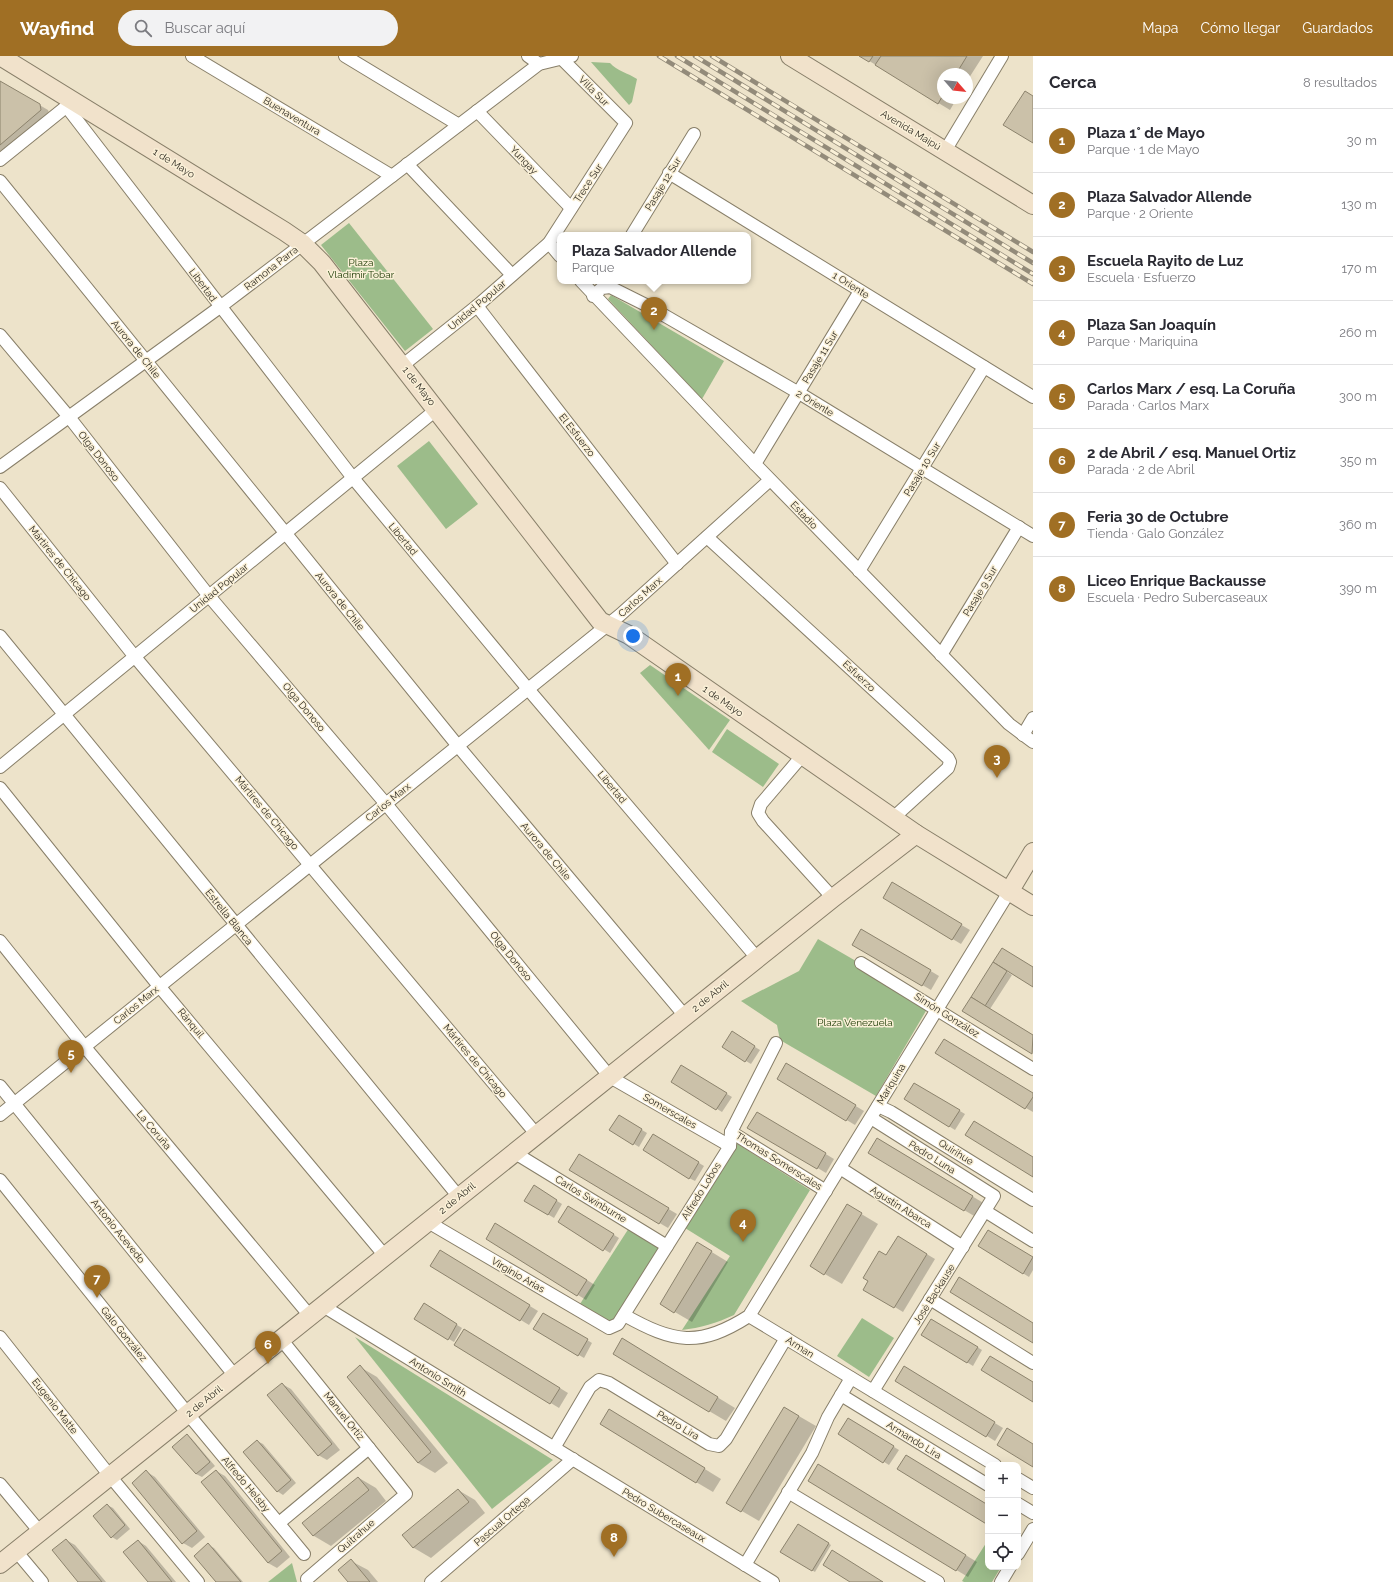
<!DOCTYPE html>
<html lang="es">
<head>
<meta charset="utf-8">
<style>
  body { margin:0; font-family:Raleway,sans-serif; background:#f2f2f3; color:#2b2b33 }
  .controls { position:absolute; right:12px; bottom:12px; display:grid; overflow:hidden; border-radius:8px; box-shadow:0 4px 16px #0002 }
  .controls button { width:36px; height:36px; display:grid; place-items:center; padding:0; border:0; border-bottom:1px solid #e1e1e2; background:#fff; color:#2b2b33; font:20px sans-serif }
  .compass { position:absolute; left:937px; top:12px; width:36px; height:36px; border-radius:50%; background:#fff; box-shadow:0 4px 16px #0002; rotate:118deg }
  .you { position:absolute; left:633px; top:580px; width:14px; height:14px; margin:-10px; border:3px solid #fff; border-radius:50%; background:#1a73e8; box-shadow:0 0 0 6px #1a73e833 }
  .badge { display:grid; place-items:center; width:26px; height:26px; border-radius:50%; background:#a06f24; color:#fff; font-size:13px; font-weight:700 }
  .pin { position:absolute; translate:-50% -33px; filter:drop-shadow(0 1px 2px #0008) }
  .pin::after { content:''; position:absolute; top:21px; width:14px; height:12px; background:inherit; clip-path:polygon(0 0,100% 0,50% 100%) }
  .popup { position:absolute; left:557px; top:176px; width:194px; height:52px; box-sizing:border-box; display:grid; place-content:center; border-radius:8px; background:#fff; filter:drop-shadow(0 1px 3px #0005); font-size:13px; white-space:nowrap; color:#7c7c81 }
  .popup b { font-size:15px; color:#2b2b33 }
  .popup::after { content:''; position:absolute; left:50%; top:100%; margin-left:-8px; border:8px solid transparent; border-top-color:#fff }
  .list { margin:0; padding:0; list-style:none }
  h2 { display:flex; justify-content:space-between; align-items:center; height:52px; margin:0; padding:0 16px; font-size:17px }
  h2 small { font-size:13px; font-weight:400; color:#7c7c81 }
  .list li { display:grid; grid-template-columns:26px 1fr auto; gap:12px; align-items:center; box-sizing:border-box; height:64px; padding:0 16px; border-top:1px solid #e1e1e2 }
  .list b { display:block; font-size:15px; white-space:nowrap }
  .list p { margin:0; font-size:13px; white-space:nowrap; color:#7c7c81 }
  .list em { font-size:13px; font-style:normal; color:#7c7c81 }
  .icon { flex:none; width:22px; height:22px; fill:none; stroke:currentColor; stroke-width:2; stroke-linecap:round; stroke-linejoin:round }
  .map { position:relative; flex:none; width:1033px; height:1526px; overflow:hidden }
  header { display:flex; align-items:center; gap:24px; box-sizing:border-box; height:56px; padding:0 20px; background:#a06f24; color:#fff }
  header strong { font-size:19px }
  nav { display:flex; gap:22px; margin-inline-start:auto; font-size:14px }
  .search { width:280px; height:36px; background:#f2f2f3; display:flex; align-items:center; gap:10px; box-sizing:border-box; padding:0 14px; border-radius:22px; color:#7c7c81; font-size:15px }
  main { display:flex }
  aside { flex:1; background:#fff }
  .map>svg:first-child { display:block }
  .green { fill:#9cbc8a }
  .shadow { fill:#0003 }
  .building { fill:#cbc1a9; stroke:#8c836d }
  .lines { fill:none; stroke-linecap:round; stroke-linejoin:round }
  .street-casing { stroke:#887f69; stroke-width:14 }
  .secondary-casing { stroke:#887f69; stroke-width:20 }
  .street { stroke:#fff; stroke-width:12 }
  .secondary { stroke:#f1e2cb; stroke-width:18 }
  .rail-casing { stroke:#938b7a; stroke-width:4.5 }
  .rail { stroke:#faf0d7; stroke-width:3; stroke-dasharray:9; stroke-linecap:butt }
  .labels { text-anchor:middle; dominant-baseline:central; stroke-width:3; stroke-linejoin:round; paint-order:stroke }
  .street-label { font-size:10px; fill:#2f2b22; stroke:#faf0d7 }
  .park-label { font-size:10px; fill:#193800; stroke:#faf0d7 }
</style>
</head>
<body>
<header>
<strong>Wayfind</strong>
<div class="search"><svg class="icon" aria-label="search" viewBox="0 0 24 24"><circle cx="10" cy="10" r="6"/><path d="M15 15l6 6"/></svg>Buscar aquí</div>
<nav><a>Mapa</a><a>Cómo llegar</a><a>Guardados</a></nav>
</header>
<main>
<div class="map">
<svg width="1033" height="1526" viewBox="0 0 1033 1526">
  <rect width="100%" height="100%" fill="#ede3ca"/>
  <!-- green -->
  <g class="green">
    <path d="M591,6L610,7C617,15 628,17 637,23L632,46L629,49Z"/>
    <polygon points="349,167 433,273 405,295 321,189"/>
    <polygon points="611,239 724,305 702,343 608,243"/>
    <polygon points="429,385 478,448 446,473 397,410"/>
    <polygon points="650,609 730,664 709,694 640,617"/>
    <polygon points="727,673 779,708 763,731 712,696"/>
    <polygon points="818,883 930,948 876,1040 780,984 777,969 741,945 799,915"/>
    <path d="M736,1087L810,1134L734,1259C717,1267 700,1272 682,1274L730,1200L685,1172Z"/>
    <polygon points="629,1172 662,1193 615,1270 580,1248"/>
    <polygon points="862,1262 894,1282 869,1321 837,1300"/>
    <polygon points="355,1281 553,1404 492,1453"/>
    <polygon points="988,1484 988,1511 1001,1511 992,1526 964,1526 962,1525"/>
    <polygon points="292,1507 297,1526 268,1526"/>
  </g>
  <!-- shadow -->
  <g class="shadow">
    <polygon points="861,0 983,0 967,25 967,18 943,18 943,42 957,42 950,54"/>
    <polygon points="0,26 48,54 50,59 0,101"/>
    <polygon points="892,828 970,874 961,888 884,842"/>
    <polygon points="862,874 939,920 931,934 853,889"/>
    <polygon points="1002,893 1033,912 1033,929 1000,909 1000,911 1012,919 990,953 1033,979 1033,997 964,954"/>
    <polygon points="732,977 760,994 751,1008 746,1005"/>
    <polygon points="936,996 1033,1038 1033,1056 1026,1052"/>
    <polygon points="787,1009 864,1055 855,1069 778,1023"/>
    <polygon points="681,1011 732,1041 722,1056 672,1025"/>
    <polygon points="914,1028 965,1058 955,1074 905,1043"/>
    <polygon points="757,1057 834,1103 826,1117 749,1071"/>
    <polygon points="619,1060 647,1077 639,1091 611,1074"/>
    <polygon points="653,1079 704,1110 695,1125 689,1122"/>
    <polygon points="878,1083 990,1151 981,1164 964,1154"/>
    <polygon points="579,1100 677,1158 668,1172 570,1114"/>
    <polygon points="534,1131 562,1148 554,1162 526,1145"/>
    <polygon points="848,1150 878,1168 842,1228 811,1210"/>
    <polygon points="568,1151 619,1182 610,1197 560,1166"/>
    <polygon points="504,1173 595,1229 586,1244 578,1239"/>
    <polygon points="988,1175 1033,1202 1033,1214 1029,1221 979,1190"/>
    <polygon points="898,1181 935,1203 903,1256 865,1233"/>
    <polygon points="697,1187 728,1206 692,1266 661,1248"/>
    <polygon points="449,1200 538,1255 529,1269 431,1209"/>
    <polygon points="424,1249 462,1272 454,1286 415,1263"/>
    <polygon points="544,1258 592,1287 584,1302 535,1273"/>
    <polygon points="932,1264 982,1294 973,1310 923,1279"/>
    <polygon points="473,1279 568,1337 559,1352 455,1289"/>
    <polygon points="640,1294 735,1352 726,1365 709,1355"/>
    <polygon points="360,1311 377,1321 448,1407 435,1417 418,1407"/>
    <polygon points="913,1317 1003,1372 995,1385 987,1380"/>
    <polygon points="282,1328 291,1333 340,1394 327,1404 318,1399"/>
    <polygon points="785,1352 816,1370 759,1465 728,1447"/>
    <polygon points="848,1363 899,1394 889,1409 839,1378"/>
    <polygon points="627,1365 721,1423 713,1436 696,1426"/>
    <polygon points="187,1379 192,1383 215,1410 202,1421 196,1418 174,1391"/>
    <polygon points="257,1385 263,1388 296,1427 283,1439 277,1435"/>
    <polygon points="216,1415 225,1420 290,1501 277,1512 268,1507 203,1427"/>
    <polygon points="147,1416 155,1421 205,1481 192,1492 183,1487"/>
    <polygon points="830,1416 977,1506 968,1521 809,1425"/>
    <polygon points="359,1422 376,1432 386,1445 331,1490 314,1480 304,1467"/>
    <polygon points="458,1434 475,1444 485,1457 431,1502 414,1492 404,1479"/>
    <polygon points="107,1449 113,1452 130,1473 117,1484 112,1481"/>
    <polygon points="798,1469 831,1489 815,1516 782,1496"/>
    <polygon points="66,1484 75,1489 106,1526 80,1526"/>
    <polygon points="138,1485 146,1490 176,1526 149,1526"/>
    <polygon points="208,1489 214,1492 243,1526 218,1526"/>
    <polygon points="351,1505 368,1514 378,1526 349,1526"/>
  </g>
  <!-- building -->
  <g class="building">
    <polygon points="859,0 873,0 869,6"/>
    <polygon points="881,0 967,0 956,18 943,18 943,39 938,48 875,9"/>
    <polygon points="0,25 40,48 41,54 0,89"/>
    <polygon points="1025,35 1033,40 1033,87 1003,69"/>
    <polygon points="892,826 962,868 952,884 883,842"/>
    <polygon points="861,873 931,914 922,930 852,889"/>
    <polygon points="1002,892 1033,911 1033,931 993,906"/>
    <polygon points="993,906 1007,915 985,950 971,941"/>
    <polygon points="971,941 1033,979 1032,998 962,955"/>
    <polygon points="732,975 755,990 745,1006 722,991"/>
    <polygon points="944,983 1033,1037 1033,1041 1025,1053 935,997"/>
    <polygon points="786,1007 856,1049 846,1065 777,1023"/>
    <polygon points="681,1009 727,1037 716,1054 671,1026"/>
    <polygon points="914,1027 960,1054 949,1071 904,1043"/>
    <polygon points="757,1056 826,1097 817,1113 747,1072"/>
    <polygon points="619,1059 642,1073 633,1089 609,1074"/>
    <polygon points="974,1065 1033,1101 1033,1121 965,1079"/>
    <polygon points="653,1078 699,1106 689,1123 643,1094"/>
    <polygon points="877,1082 973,1140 964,1155 868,1097"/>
    <polygon points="579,1098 669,1152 659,1168 569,1114"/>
    <polygon points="534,1129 557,1144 548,1159 524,1145"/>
    <polygon points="847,1148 862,1157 824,1219 810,1210"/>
    <polygon points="568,1150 614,1178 603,1195 558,1166"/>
    <polygon points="495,1167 587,1224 577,1240 486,1183"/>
    <polygon points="988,1174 1033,1201 1023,1218 978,1190"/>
    <polygon points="898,1180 927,1198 894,1252 863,1234 868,1225 863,1222 879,1195 886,1199"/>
    <polygon points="697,1186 712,1195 674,1257 660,1248"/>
    <polygon points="440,1194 530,1249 520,1265 430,1210"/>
    <polygon points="959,1221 1033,1267 1033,1287 950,1236"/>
    <polygon points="424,1247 457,1268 448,1284 414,1263"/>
    <polygon points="543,1257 588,1283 578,1300 533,1273"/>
    <polygon points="931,1263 978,1291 967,1307 921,1279"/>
    <polygon points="464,1273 560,1332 550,1348 454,1289"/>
    <polygon points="622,1282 718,1341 709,1356 613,1298"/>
    <polygon points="990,1300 1033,1326 1033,1346 981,1314"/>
    <polygon points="360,1309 431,1396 418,1407 347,1321"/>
    <polygon points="904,1310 995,1366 986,1381 895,1325"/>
    <polygon points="282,1327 332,1388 318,1400 267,1339"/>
    <polygon points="784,1351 799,1360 741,1456 726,1447"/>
    <polygon points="609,1353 705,1412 696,1427 600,1368"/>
    <polygon points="848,1362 894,1390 883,1407 838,1378"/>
    <polygon points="1007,1372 1033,1388 1033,1411 997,1389"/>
    <polygon points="187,1378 210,1406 196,1418 172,1391"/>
    <polygon points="257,1384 291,1424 277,1436 243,1396"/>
    <polygon points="906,1399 988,1449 988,1469 897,1413"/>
    <polygon points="818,1408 966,1499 956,1515 808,1425"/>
    <polygon points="146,1414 197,1475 182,1488 132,1427"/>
    <polygon points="216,1414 282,1495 268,1507 201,1426"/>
    <polygon points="358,1421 369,1434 313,1480 302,1467"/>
    <polygon points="458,1433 469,1446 413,1492 402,1479"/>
    <polygon points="107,1448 125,1469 111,1482 93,1460"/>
    <polygon points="798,1468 829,1487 812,1515 780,1496"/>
    <polygon points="66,1483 102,1526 78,1526 52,1494"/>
    <polygon points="138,1484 172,1526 148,1526 123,1496"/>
    <polygon points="208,1487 241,1526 216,1526 194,1500"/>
    <polygon points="832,1494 883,1526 850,1526 823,1509"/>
    <polygon points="351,1503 370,1526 348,1526 338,1514"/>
  </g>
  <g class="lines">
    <!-- street casing -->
    <g class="street-casing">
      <g id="street">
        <polyline points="192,0 392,120"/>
        <polyline points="345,0 459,69"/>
        <polyline points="528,0 539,8"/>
        <polyline points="66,50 353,422 528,633 757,902"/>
        <polyline points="477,55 571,152"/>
        <polyline points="945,95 1002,0"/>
        <polyline points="0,104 72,46"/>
        <polyline points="407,108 512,219"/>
        <polyline points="669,117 1033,341"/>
        <polyline points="0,125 458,690 685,960"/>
        <polyline points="632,179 694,78"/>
        <polyline points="549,187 560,200"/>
        <polyline points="581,225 755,408 1009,668 1033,686"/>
        <polyline points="593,240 602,232 610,231 648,250 799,337 1033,480"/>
        <polyline points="477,250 677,508"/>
        <polyline points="0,279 69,361 209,540 386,748 610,1021 730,1090"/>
        <polyline points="403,309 477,250 549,187 626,67 563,4"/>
        <polyline points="755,408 860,235"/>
        <polyline points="0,411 220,251 539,8 572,0"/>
        <polyline points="0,432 135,601 537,1079"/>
        <polyline points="707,481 948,702 950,706 948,712 893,762"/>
        <polyline points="859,515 984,311"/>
        <polyline points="0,580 459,1141"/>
        <polyline points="941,599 1019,471"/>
        <polyline points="1023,679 1033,662"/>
        <polyline points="802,700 761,748 758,757 763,765 833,842"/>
        <polyline points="0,711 437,353"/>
        <polyline points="0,732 159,930 385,1200"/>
        <polyline points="0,885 84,990 310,1260"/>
        <polyline points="861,907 1033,1013"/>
        <polyline points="0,1030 235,1320"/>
        <polyline points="878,1050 891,1056 1033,1144"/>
        <polyline points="0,1059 620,559 770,424"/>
        <polyline points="871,1062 994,1140 873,1335"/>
        <polyline points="731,1076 826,1135"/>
        <polyline points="515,1097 667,1190"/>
        <polyline points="840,1112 963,1191"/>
        <polyline points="0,1124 188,1358 304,1498"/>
        <polyline points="985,1155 1033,1185"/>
        <polyline points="428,1166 609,1272 618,1268 730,1090 731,1076 776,987"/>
        <polyline points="930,1243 1033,1307"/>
        <polyline points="323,1250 773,1526"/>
        <path d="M624,1259C674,1287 699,1292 749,1260L1009,836"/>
        <polyline points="749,1260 995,1409"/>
        <polyline points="0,1281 110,1420 198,1526"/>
        <polyline points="281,1283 406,1438 307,1523"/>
        <polyline points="841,1339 988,1429"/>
        <polyline points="554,1392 590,1331 599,1324 609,1327 709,1388 719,1390 726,1383 786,1282"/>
        <polyline points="1018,1423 1033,1432"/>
        <polyline points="0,1428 40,1476"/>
        <polyline points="788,1436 938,1526"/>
        <polyline points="1018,1448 1033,1457"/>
        <polyline points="279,1467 369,1392"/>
        <polyline points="16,1495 42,1526"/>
        <polyline points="1018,1498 1033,1473"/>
        <polyline points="745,1509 812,1397 828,1361 851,1322"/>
        <polyline points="431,1526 573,1403"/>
        <polyline points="1001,1526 1010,1511"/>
      </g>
    </g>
    <!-- secondary casing -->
    <g class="secondary-casing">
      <g id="secondary">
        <polyline points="0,0 284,175 303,188 322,207 600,565 629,579 916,778 1033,850"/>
        <polyline points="790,0 1033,149"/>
        <polyline points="1009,836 1033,796"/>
        <polyline points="0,1508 833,842 916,778"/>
      </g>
    </g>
    <!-- street -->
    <use href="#street" class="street"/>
    <!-- secondary -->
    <use href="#secondary" class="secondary"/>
    <!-- rail casing -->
    <g class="rail-casing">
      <g id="rail">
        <polyline points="659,0 1033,228"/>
        <polyline points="677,0 1033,218"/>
        <polyline points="695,0 1033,207"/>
        <polyline points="712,0 1033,196"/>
      </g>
    </g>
    <!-- rail -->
    <use href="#rail" class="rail"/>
  </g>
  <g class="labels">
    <!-- street labels -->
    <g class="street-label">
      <text transform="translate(594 35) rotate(45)">Villa Sur</text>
      <text transform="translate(292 60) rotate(31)">Buenaventura</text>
      <text transform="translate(911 74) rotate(31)">Avenida Maipú</text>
      <text transform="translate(524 104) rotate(46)">Yungay</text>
      <text transform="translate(174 107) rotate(32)">1 de Mayo</text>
      <text transform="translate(588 127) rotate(-57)">Trece Sur</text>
      <text transform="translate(663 128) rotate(-59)">Pasaje 12 Sur</text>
      <text transform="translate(271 212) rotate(-38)">Ramona Parra</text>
      <text transform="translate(203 229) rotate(53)">Libertad</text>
      <text transform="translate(851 229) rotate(32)">1 Oriente</text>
      <text transform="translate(477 249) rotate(-40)">Unidad Popular</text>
      <text transform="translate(136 293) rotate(51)">Aurora de Chile</text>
      <text transform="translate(820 301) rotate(-59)">Pasaje 11 Sur</text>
      <text transform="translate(419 330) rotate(52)">1 de Mayo</text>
      <text transform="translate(815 347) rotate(31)">2 Oriente</text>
      <text transform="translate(577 379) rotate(52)">El Esfuerzo</text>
      <text transform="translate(99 400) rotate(52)">Olga Donoso</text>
      <text transform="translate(922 413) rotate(-59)">Pasaje 10 Sur</text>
      <text transform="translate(804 459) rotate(46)">Estadio</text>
      <text transform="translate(403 483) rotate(50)">Libertad</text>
      <text transform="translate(60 507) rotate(51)">Mártires de Chicago</text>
      <text transform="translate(219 532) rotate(-39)">Unidad Popular</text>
      <text transform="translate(980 535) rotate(-59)">Pasaje 9 Sur</text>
      <text transform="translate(640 541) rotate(-42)">Carlos Marx</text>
      <text transform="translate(340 545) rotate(51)">Aurora de Chile</text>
      <text transform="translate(859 620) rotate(43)">Esfuerzo</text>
      <text transform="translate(723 645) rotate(35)">1 de Mayo</text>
      <text transform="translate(304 651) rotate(50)">Olga Donoso</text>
      <text transform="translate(612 731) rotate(50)">Libertad</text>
      <text transform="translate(388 746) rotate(-39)">Carlos Marx</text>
      <text transform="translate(267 757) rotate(50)">Mártires de Chicago</text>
      <text transform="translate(546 795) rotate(50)">Aurora de Chile</text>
      <text transform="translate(229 861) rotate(51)">Estrella Blanca</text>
      <text transform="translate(511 900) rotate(51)">Olga Donoso</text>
      <text transform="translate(710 940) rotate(-39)">2 de Abril</text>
      <text transform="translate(136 949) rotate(-39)">Carlos Marx</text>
      <text transform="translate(947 959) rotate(32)">Simón González</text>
      <text transform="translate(191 967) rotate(50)">Ránquil</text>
      <text transform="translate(475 1005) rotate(50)">Mártires de Chicago</text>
      <text transform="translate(891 1028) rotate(-59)">Mariquina</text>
      <text transform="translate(670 1055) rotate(30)">Somerscales</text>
      <text transform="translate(154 1074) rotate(50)">La Coruña</text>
      <text transform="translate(956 1096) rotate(32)">Quirihue</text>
      <text transform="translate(932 1101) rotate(32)">Pedro Luna</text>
      <text transform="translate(779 1105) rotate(32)">Thomas Somerscales</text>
      <text transform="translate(701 1135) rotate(-58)">Alfredo Lobos</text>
      <text transform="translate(457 1142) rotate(-39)">2 de Abril</text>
      <text transform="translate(591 1143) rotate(31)">Carlos Swinburne</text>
      <text transform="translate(901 1151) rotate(32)">Agustín Abarca</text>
      <text transform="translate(118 1175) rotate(51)">Antonio Acevedo</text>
      <text transform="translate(518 1219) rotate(30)">Virginio Arias</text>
      <text transform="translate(934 1238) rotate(-58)">José Backause</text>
      <text transform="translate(124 1278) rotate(51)">Galo González</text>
      <text transform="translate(800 1291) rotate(32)">Arman</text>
      <text transform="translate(438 1321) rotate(32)">Antonio Smith</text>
      <text transform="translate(204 1345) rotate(-39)">2 de Abril</text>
      <text transform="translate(55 1350) rotate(52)">Eugenio Matte</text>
      <text transform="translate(344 1360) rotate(51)">Manuel Ortiz</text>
      <text transform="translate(678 1369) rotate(31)">Pedro Lira</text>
      <text transform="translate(914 1384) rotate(32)">Armando Lira</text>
      <text transform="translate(246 1428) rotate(50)">Alfredo Helsby</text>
      <text transform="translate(664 1459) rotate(31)">Pedro Subercaseaux</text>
      <text transform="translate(502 1465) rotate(-41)">Pascual Ortega</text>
      <text transform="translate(356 1480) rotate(-41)">Quitrahue</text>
    </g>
    <!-- park labels -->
    <g class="park-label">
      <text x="361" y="206">Plaza<tspan x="361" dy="12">Vladimir Tobar</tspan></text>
      <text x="855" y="966">Plaza Venezuela</text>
    </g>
  </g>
</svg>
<div class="controls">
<button>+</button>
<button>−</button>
<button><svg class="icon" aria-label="locate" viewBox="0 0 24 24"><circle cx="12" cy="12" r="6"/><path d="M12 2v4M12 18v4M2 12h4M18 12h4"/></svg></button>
</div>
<svg class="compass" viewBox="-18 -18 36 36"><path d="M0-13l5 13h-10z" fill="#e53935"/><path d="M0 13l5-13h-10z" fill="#7c7c81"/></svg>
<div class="you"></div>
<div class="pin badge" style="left:678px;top:640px">1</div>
<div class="pin badge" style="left:654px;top:274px">2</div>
<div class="popup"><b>Plaza Salvador Allende</b>Parque</div>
<div class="pin badge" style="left:997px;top:722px">3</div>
<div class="pin badge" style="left:743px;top:1186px">4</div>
<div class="pin badge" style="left:71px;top:1017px">5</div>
<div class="pin badge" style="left:268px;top:1308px">6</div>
<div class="pin badge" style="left:97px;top:1242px">7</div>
<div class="pin badge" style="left:614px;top:1501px">8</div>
</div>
<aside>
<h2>Cerca<small>8 resultados</small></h2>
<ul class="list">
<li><span class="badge">1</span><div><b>Plaza 1° de Mayo</b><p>Parque · 1 de Mayo</p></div><em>30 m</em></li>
<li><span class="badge">2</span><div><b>Plaza Salvador Allende</b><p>Parque · 2 Oriente</p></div><em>130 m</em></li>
<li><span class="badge">3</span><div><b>Escuela Rayito de Luz</b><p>Escuela · Esfuerzo</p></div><em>170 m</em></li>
<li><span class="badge">4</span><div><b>Plaza San Joaquín</b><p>Parque · Mariquina</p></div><em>260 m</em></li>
<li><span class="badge">5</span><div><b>Carlos Marx / esq. La Coruña</b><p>Parada · Carlos Marx</p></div><em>300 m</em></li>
<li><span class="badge">6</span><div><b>2 de Abril / esq. Manuel Ortiz</b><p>Parada · 2 de Abril</p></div><em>350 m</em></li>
<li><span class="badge">7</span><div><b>Feria 30 de Octubre</b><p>Tienda · Galo González</p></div><em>360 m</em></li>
<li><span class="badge">8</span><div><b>Liceo Enrique Backausse</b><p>Escuela · Pedro Subercaseaux</p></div><em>390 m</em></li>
</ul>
</aside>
</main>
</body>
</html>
